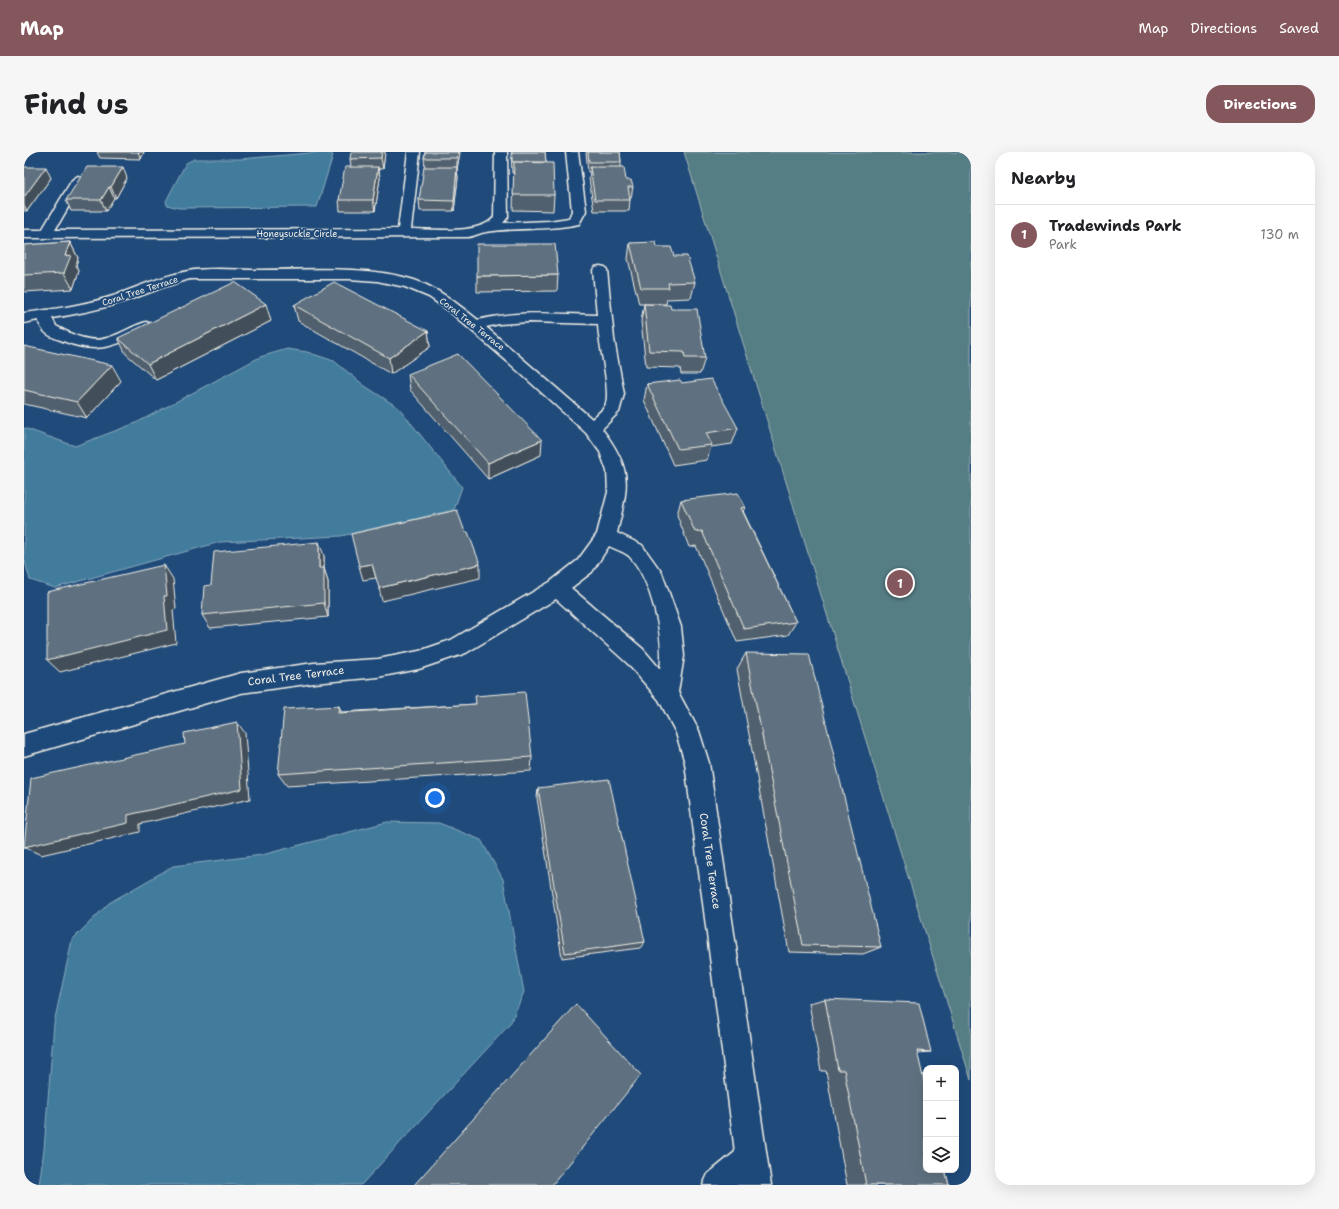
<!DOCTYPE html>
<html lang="en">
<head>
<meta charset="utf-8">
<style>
  body { margin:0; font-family:"Shantell Sans",sans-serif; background:#f6f6f6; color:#202124 }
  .controls { position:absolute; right:12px; bottom:12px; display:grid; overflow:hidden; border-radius:8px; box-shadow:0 4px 16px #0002 }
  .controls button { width:36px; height:36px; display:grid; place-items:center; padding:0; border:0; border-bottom:1px solid #e0e0e0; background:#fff; color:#202124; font:20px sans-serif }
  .you { position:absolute; left:411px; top:646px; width:14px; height:14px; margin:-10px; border:3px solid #fff; border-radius:50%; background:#1a73e8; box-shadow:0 0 0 6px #1a73e833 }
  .badge { display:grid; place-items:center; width:26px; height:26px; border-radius:50%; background:#84575d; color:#fff; font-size:13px; font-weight:700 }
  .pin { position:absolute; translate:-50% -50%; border:2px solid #fff; box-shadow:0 1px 4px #0006 }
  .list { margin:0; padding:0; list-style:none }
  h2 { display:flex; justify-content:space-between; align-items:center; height:52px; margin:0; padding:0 16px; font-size:17px }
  h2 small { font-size:13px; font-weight:400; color:#757577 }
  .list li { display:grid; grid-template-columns:26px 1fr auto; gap:12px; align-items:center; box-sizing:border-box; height:60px; padding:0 16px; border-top:1px solid #e0e0e0 }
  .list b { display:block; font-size:15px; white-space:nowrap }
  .list p { margin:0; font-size:13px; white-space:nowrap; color:#757577 }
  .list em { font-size:13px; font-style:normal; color:#757577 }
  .icon { flex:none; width:22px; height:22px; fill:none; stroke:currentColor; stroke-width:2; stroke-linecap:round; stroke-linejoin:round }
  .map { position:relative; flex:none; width:947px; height:1033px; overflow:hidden; border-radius:16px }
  header { display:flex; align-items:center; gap:24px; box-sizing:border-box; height:56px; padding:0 20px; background:#84575d; color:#fff }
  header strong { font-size:19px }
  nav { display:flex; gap:22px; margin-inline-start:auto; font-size:14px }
  .intro { display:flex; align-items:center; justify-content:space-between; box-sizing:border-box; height:96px; padding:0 24px }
  h1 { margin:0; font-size:28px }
  .button { padding:10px 18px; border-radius:16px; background:#84575d; color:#fff; font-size:14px; font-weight:700 }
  main { display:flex; gap:24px; padding:0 24px }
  aside { flex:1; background:#fff; border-radius:16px; box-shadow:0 4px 16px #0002 }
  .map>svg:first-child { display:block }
  .green { fill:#557d84; stroke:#a4b7b6 }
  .water { fill:#437b9d; stroke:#8aaabb }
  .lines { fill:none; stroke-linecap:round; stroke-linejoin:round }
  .minor-casing { stroke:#f4f1e8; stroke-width:3 }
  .minor { fill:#1f4a7a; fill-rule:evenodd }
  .wall { fill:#51616e; stroke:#f4f1e8 }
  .shaded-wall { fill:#424f5a; stroke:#f4f1e8 }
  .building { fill:#5e7180; stroke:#f4f1e8 }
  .labels { text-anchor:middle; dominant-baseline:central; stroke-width:3.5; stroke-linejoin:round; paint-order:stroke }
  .far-street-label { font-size:9px; fill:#f4f1e8; stroke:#1f4a7a }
  .street-label { font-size:11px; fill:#f4f1e8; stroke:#1f4a7a }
</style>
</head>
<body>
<header>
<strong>Map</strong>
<nav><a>Map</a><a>Directions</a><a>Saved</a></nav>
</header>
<div class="intro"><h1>Find us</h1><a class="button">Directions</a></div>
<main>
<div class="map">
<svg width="947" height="1033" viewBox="0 0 947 1033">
  <rect width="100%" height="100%" fill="#1f4a7a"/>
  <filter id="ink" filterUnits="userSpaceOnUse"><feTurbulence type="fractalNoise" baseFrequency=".025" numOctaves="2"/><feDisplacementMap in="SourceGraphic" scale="8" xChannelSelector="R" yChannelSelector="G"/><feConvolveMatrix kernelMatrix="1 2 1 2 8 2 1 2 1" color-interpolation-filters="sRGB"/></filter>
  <g filter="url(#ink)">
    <!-- green -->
    <polygon class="green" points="660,0 947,0 947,928"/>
    <!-- water -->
    <g class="water">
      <polygon points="296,0 303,0 309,3 293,55 155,56 143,53 142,49 162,11 170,7 217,7"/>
      <polygon points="263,197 283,200 310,209 341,234 375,256 438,335 430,358 317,384 196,390 31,436 6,428 0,406 0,276 51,294 112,271 236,205"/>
      <polygon points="363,670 415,671 457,688 479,727 500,840 486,872 337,1033 15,1033 20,997 30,871 48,788 85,751 149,714 238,703"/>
    </g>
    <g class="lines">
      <!-- minor casing -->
      <g class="minor-casing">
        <g id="minor">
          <path d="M384,0H396L387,77C408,77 457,83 470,65L471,0H483L484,65L479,71L525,69L545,66L548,59L542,0H554L562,59L555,72C524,79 493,75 462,80C456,81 450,84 444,85L0,86V78H18L48,28L54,24L60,28L31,78L374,77Z"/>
          <path d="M576,114L581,115L583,118L590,187L600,242L595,260L578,277C610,319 604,333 593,381L618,393L638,421L657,475L660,504L654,540L675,579L685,611L747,1033H679L684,1022L711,1000L661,611L652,581L635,548L603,511L532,447L442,501L395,517L354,525L290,531L217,541L0,604V582L217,521L290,511L354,507L395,499L427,488L526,430L554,408L573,382L584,340L583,319L576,300L562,281L484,210L425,159L405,145L381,135L353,129L325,127H166C142,133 121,143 98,150C75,158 52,162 28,166L32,174C47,182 66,192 83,186C97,182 108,174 122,170L127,172L130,175L127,178C93,192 76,204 39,189C25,184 19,182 14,168L0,171V161C30,157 60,153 89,144C114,135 137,124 164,119C186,115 213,118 236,118C284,118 344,113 390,128C414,136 434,152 454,168C493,158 533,162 573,163L569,118L571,115ZM505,170L574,172C574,191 588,240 581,254C579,258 572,263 568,267L462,175L475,172ZM585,394C591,397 600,400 605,404C627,426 641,487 636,517L619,497L547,436L568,420Z"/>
        </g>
      </g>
      <!-- minor -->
      <use href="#minor" class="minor"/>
    </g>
    <!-- wall -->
    <g class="wall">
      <polygon points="73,0 120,0 117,7 76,6"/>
      <polygon points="361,0 359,17 355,17 356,26 351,59 316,59 315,48 327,15 326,7"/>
      <polygon points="401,0 436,0 433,17 434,26 430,59 396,59 395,48 401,15 400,6"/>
      <polygon points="487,0 521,0 522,10 530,43 529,59 489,58 490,21 488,21"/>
      <polygon points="562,0 596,0 597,10 597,15 602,28 609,35 607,46 606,46 606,48 605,59 570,59 565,26 566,20 564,20"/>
      <polygon points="0,15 27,26 3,59 0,59"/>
      <polygon points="103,26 92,46 90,46 82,59 47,59 42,48"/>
      <polygon points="46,90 54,106 52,113 55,119 49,137 0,140 0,93"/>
      <polygon points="606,91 633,95 650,104 671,130 667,146 643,147 642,152 615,152 604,107"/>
      <polygon points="534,123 533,139 453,140 453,124"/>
      <polygon points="620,152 647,157 681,206 676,222 657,222 656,216 622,215 617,169"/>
      <polygon points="270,153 404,179 406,195 367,222 274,169"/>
      <polygon points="247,169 132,228 102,202 94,186"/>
      <polygon points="0,194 97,229 63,266 0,252"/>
      <polygon points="384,222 517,303 464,327 386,238"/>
      <polygon points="658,231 714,276 708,292 687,295 683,308 649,313 620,248 623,232"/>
      <polygon points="657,348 719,359 772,470 764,483 713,490 672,394 665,395 653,363"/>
      <polygon points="300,404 300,416 304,430 304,465 186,476 178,463 187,433"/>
      <polygon points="722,501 857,795 839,802 765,800 713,517"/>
      <polygon points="452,552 508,605 507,619 263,634 254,622 315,554 317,560"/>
      <polygon points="514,636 621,790 616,796 538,806 513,646"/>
      <polygon points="801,847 907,900 893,901 925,1033 823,1033 802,919 797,919 785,851"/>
    </g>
    <!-- shaded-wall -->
    <g class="shaded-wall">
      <polygon points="114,0 120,0 117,7"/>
      <polygon points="358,0 361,0 359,17 357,6"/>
      <polygon points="434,0 436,0 433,17 434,26 430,59 430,49 433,16 433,6"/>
      <polygon points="22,15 27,26 3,59 0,53 0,45"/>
      <polygon points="99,15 103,26 92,46 87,35"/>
      <polygon points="354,15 356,26 351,59 349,48"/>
      <polygon points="85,35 90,46 82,59 77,48"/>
      <polygon points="46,90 54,106 52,113 55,119 49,137 40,121 41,104"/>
      <polygon points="242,152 247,169 132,228 124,212"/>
      <polygon points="404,179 406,195 367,222 365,206"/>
      <polygon points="88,213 97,229 63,266 53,250"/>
      <polygon points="518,288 517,303 464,327 464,311"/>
      <polygon points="721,355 715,370 717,356"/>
      <polygon points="295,390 300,404 300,416 304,430 304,465 300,451 295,416"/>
      <polygon points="348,412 352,426 339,428 335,414"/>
      <polygon points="456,412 456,426 358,449 355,436"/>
      <polygon points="140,413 149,427 152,457 149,458 152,491 36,520 23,508 140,444"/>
      <polygon points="315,554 321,569 314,561"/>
      <polygon points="213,570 221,581 226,647 116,672 116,680 17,703 0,695 104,663"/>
    </g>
    <!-- building -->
    <g class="building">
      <polygon points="327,0 358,0 357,6 326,7"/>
      <polygon points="401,0 434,0 433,6 400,6"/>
      <polygon points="488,0 521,0 522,10 488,10"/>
      <polygon points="564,0 596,0 597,10 565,10"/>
      <polygon points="490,10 529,11 530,43 489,43"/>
      <polygon points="0,15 22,15 0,45"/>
      <polygon points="63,15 99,15 87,35 85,35 77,48 42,48"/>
      <polygon points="321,15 354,15 349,48 315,48"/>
      <polygon points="400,15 433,15 430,49 395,48"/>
      <polygon points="566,15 600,15 602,28 607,28 609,35 604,35 606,48 571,48"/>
      <polygon points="46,90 41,104 47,103 40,121 0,123 0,93"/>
      <polygon points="632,90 633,95 647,95 650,104 663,104 671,130 644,131 645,136 617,136 606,91"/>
      <polygon points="453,92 531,92 534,123 453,124"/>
      <polygon points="211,130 242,152 124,212 94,186"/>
      <polygon points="310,130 404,179 365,206 270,153"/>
      <polygon points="620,152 646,153 647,157 673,157 681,206 661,206 660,200 625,199"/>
      <polygon points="0,194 88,213 53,250 0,238"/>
      <polygon points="434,202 518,288 464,311 384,222"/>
      <polygon points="687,227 714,276 682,281 688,293 654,297 623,232 656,228 658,231"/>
      <polygon points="714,341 721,355 717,356 772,470 720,477 678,379 671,380 657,348"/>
      <polygon points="433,358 441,380 444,380 456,412 355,436 348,412 335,414 327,382"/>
      <polygon points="295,390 295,416 300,416 300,451 178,463 180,434 187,433 190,400"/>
      <polygon points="140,413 143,444 140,444 143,478 23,508 23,440"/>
      <polygon points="722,501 785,502 857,795 779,793"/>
      <polygon points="501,540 508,605 254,622 260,557 315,554 314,561 452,552 451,544"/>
      <polygon points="213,570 218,637 104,663 104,671 0,695 7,626 161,592 160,581"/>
      <polygon points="585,627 621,790 541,801 514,636"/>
      <polygon points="801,847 895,851 907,900 893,899 902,938 902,1018 921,1018 925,1033 842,1033 820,918 814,918"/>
      <polygon points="552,852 617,923 528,1033 390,1033"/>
    </g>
  </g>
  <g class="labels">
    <!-- far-street labels -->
    <g class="far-street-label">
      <text x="273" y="82">Honeysuckle Circle</text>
      <text transform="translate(116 139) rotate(-18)">Coral Tree Terrace</text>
      <text transform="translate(448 172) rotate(38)">Coral Tree Terrace</text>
    </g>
    <!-- street labels -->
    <g class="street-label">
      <text transform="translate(272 524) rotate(-7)">Coral Tree Terrace</text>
      <text transform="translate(686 709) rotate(82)">Coral Tree Terrace</text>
    </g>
  </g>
</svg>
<div class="controls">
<button>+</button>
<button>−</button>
<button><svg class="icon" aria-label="layers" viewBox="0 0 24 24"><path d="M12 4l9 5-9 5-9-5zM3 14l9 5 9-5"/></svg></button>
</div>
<div class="you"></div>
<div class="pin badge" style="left:876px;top:431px">1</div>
</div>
<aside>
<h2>Nearby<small></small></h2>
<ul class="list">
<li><span class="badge">1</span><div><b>Tradewinds Park</b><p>Park</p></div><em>130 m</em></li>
</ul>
</aside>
</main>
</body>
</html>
